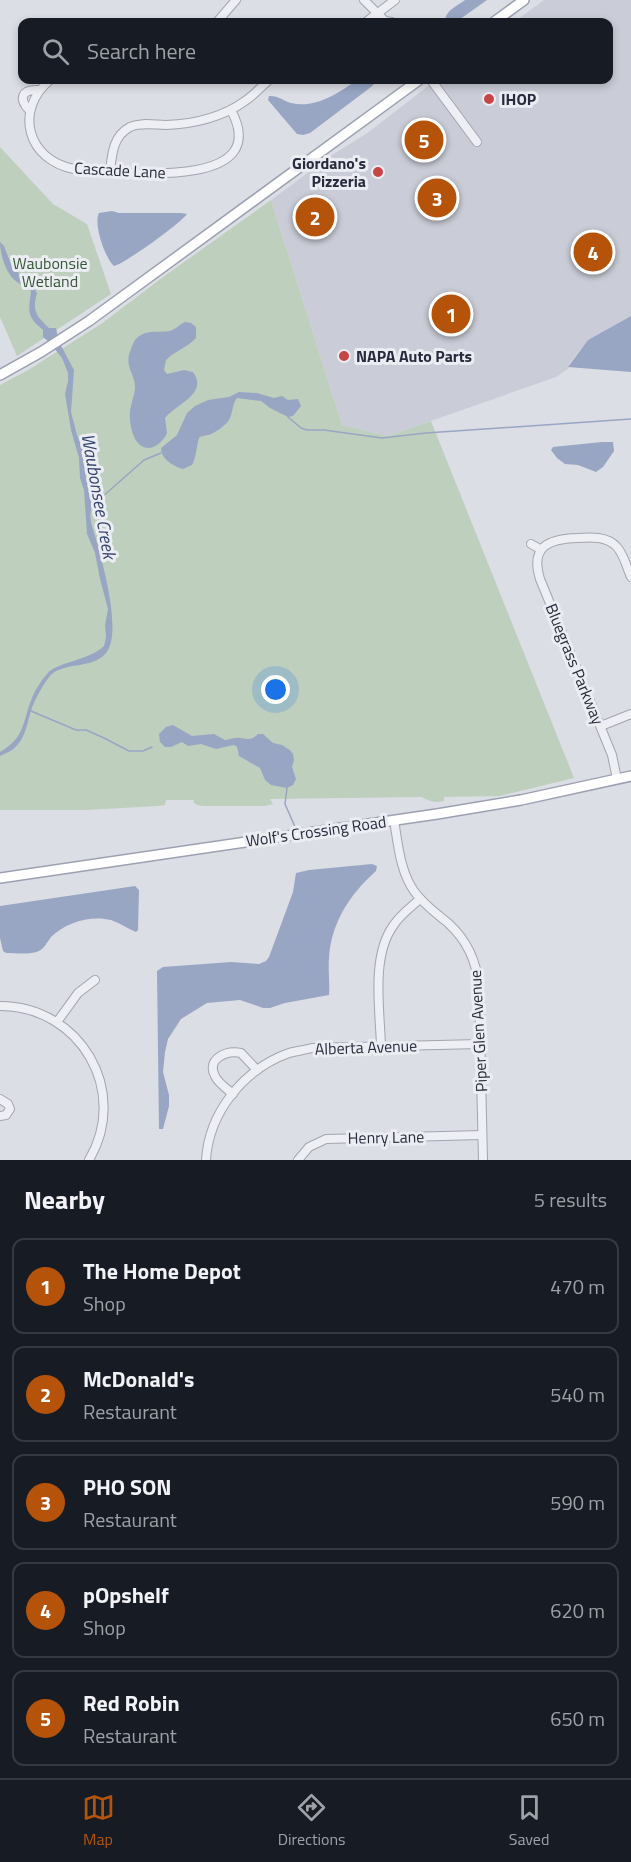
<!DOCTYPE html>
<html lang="en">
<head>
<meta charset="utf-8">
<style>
  body { margin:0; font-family:"Titillium Web",sans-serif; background:#242831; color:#f1f3f6 }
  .you { position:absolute; left:276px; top:690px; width:21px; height:21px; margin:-15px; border:4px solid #fff; border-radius:50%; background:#1a73e8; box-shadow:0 0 0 9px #1a73e833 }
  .badge { display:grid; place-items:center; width:39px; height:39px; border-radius:50%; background:#b45309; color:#fff; font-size:20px; font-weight:700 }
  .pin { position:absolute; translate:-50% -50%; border:3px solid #fff; box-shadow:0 2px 6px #0006 }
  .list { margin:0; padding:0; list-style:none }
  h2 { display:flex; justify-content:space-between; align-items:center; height:78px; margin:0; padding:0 24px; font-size:26px }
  h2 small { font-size:20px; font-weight:400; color:#9ea1a6 }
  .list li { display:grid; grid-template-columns:39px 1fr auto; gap:18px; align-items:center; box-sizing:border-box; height:96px; margin:0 12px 12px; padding:0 12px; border:2px solid #363941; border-radius:12px }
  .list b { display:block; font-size:22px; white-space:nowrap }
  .list p { margin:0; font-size:20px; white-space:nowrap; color:#9ea1a6 }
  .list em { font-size:20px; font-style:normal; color:#9ea1a6 }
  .icon { flex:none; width:33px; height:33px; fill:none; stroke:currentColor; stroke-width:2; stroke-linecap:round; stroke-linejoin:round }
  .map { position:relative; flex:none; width:631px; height:1160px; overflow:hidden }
  .search { position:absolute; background:#171b24; box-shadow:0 3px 9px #0003; left:18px; right:18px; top:18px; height:66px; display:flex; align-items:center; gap:15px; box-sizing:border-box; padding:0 21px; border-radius:12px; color:#9ea1a6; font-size:22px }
  .sheet { height:618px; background:#171b24 }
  nav { display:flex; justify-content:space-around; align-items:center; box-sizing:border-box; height:84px; border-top:2px solid #363941; background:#171b24; font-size:16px; color:#9ea1a6 }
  nav a { display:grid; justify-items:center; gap:3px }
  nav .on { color:#b45309 }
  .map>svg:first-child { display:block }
  .built { fill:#cacdd7 }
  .green { fill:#bfcfbd }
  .water { fill:#98a6c4 }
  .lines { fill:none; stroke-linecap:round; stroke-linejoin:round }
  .stream { stroke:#98a6c4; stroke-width:1.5 }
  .minor-casing { stroke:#a2a5af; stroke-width:10 }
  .major-casing { stroke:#9ca1b1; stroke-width:12 }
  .minor { stroke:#eeeff4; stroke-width:8 }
  .major { stroke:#fff; stroke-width:9 }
  .poi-dot { fill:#c74645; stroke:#ebedf3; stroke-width:2 }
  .labels { text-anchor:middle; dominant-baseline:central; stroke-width:6; stroke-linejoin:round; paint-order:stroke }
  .poi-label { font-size:16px; font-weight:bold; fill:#272b3b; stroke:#ebedf3; text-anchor:start }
  .street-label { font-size:16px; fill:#272b3b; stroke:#ebedf3 }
  .park-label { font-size:16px; fill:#355635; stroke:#ebedf3 }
  .water-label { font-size:18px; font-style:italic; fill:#33436d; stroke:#ebedf3 }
</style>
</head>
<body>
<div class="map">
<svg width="631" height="1160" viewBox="0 0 631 1160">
  <rect width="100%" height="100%" fill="#dcdee5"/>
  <!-- built -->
  <polygon class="built" points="544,0 631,0 631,316 588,340 569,364 569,368 556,377 388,436 342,425 271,200 332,155 366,134 436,80 608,80 608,22 514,22"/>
  <!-- green -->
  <g class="green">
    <polygon points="0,147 53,204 87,224 111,294 17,356 0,317"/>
    <path d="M271,200L342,425L388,436L431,421L574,778L500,796L444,797V801C435,803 430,802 422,797L270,799L273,804L265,806H203L197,805L193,802L194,800H166L165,805L159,806L86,810H0V385L28,370L101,324L163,277Z"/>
  </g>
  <!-- water -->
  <g class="water">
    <path d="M465,0H487L456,22H446C443,12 457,6 465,0Z"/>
    <path d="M357,80H393L376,82L371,87L310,133L303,135L297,134L268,100L269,96C277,95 284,101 291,103C315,109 339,93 357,80Z"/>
    <path d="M112,211L119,213H181L187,214C180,224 124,264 114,266C105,258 93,224 99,213Z"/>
    <path d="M0,242L4,246L11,264L18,271L19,276L32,285L37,293C32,312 36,315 49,328H56L59,342L74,370L71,412L77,435L83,449L85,473L92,506C87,520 95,532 98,546C104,569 122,634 106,653C92,670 62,661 49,677C43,685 37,696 33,705C27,720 27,739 12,750C9,752 4,754 0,756V752C26,737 22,722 32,698C35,690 41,681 47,674C56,662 88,661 104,646L106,637L105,625L108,609L100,579L95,553L87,534L84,490L80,478L79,458L71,430L65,394L68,381V373L62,358L49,342L43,337V330C27,317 28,312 31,292L30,289C26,286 21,285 17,282C6,275 0,254 0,242Z"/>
    <polygon points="631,316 631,372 568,367 588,340"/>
    <path d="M185,322L191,323L196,327V338C188,347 175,351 166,360L164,370L167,374L184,370L193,372C209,394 176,404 165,418L167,433C164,440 157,447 150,448C133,449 129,424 130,411C131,404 134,396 135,389C136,374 123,367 131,349C133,344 134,340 138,337C148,329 158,333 169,331C175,330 180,324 185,322Z"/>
    <path d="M239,392L257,393L274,398L282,396L288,400L298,399L301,406L293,416L288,417L270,408L261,401L237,398C232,404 233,413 229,420C225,426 216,432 209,435C208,435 201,436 200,437C197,439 197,457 192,465L183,469C173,466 161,459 161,448L177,435L187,413L195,406L208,400L229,397Z"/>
    <polygon points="602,442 613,442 614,451 603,467 596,472 578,465 565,464 557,458 551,450 553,447"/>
    <path d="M173,725L192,736L214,734L225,740C229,740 236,737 240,738C249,739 251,741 258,734H263L273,743L282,745L290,750L293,754L294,760L292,767L296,779L293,785L287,788L271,785L265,780L260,768L239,756L237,747L234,745L216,749L201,744L188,746L182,742L171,747H165L160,742L159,734L166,727Z"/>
    <path d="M372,864L377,866L376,871C350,894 331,923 329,958C328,971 330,983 329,995L285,1003L270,1008H263L240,1000L207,1003L181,1019L168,1039L165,1052L163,1072L169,1095V1106L163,1129H159L157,971L163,967L231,962L259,964L266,961L269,957L293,892L296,873L309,870Z"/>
    <path d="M135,886L139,890L138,930L136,932C128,929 120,923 111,920C91,915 66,922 51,937C47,942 45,948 39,951C30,955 16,953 6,953L3,951L0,938V906Z"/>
  </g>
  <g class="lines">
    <!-- stream -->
    <g class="stream">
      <polyline points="288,417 301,428 307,430 324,430 382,438 426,433 631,419"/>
      <polyline points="101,498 144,460 161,453"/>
      <polyline points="31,711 76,730 86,730 104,738 129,751 143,751 152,747"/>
      <polyline points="287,788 285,804 296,829"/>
    </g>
    <!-- minor casing -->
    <g class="minor-casing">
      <g id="minor">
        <polyline points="364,0 385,21 392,22"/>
        <polyline points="217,22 236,0"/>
        <polyline points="366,22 395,0"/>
        <path d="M50,80C14,110 27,160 74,169C113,171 276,194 231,110"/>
        <polyline points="431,80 477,142"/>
        <path d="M30,111C18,99 21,89 39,90"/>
        <path d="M110,171C112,154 113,136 130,127C141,122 155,125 166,125C193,124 223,117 245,101C254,95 261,87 269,80"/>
        <polyline points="531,544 540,549"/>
        <polyline points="601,726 631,714"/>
        <path d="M617,779L612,755L540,579C530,547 548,539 577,538C591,537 607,536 617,547C624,555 627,568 631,577"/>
        <path d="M394,820C398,844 400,871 414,891C423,904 436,913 448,923C468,941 477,962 479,988L483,1160"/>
        <path d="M0,1006C80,1006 130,1091 89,1160"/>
        <polyline points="57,1022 78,993 95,980"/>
        <path d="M381,1046C380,1010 371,957 393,926C400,915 411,907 420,899"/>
        <path d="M233,1094C227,1089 218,1083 215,1076C206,1059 226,1050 241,1053L257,1070"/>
        <polyline points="0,1099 8,1104 10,1109 6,1115 0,1116"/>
        <path d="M206,1160C209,1112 244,1069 289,1053C296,1051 305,1050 312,1048L480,1044"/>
        <polyline points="298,1160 309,1147 326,1139 482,1135"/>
      </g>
    </g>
    <!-- major casing -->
    <g class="major-casing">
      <g id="major">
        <polyline points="494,22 524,0"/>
        <polyline points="0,375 41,352 89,321 419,80"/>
        <polyline points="0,878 437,814 521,800 631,776"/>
      </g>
    </g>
    <!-- minor -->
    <use href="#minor" class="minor"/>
    <!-- major -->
    <use href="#major" class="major"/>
  </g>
  <!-- markers -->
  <g class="poi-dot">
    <circle cx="489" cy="99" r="6"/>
    <circle cx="378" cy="172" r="6"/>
    <circle cx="344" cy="356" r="6"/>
  </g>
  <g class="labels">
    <!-- poi labels -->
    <g class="poi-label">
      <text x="501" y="99">IHOP</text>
      <text x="366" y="163" text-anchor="end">Giordano's<tspan x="366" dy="18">Pizzeria</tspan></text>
      <text x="356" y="356">NAPA Auto Parts</text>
    </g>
    <!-- street labels -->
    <g class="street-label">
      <text transform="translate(120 170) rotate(3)">Cascade Lane</text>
      <text transform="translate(575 664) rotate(68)">Bluegrass Parkway</text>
      <text transform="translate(316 831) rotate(-8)">Wolf's Crossing Road</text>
      <text transform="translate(478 1031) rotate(-93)">Piper Glen Avenue</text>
      <text transform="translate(366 1047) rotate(-2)">Alberta Avenue</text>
      <text transform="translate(386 1137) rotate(-1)">Henry Lane</text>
    </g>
    <!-- park labels -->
    <g class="park-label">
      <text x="50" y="263">Waubonsie<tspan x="50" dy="18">Wetland</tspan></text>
    </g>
    <!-- water labels -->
    <g class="water-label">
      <text transform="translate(99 496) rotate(80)">Waubonsee Creek</text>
    </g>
  </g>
</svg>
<div class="you"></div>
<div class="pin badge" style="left:451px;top:314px">1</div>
<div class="pin badge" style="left:315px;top:217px">2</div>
<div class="pin badge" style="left:437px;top:198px">3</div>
<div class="pin badge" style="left:593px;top:252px">4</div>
<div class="pin badge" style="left:424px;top:140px">5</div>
<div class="search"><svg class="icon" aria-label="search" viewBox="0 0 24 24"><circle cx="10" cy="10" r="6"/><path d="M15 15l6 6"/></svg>Search here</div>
</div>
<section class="sheet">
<h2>Nearby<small>5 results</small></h2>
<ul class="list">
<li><span class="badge">1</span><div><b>The Home Depot</b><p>Shop</p></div><em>470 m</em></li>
<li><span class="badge">2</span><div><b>McDonald's</b><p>Restaurant</p></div><em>540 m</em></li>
<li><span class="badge">3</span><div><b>PHO SON</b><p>Restaurant</p></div><em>590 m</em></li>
<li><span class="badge">4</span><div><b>pOpshelf</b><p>Shop</p></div><em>620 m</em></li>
<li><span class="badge">5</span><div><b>Red Robin</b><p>Restaurant</p></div><em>650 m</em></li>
</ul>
</section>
<nav>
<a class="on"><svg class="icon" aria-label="map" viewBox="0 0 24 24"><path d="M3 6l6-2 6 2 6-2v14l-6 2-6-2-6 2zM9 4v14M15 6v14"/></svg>Map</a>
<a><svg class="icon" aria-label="directions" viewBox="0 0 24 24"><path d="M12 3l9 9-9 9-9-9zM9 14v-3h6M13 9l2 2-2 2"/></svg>Directions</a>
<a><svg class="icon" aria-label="saved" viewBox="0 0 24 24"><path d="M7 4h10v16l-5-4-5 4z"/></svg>Saved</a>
</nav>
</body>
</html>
